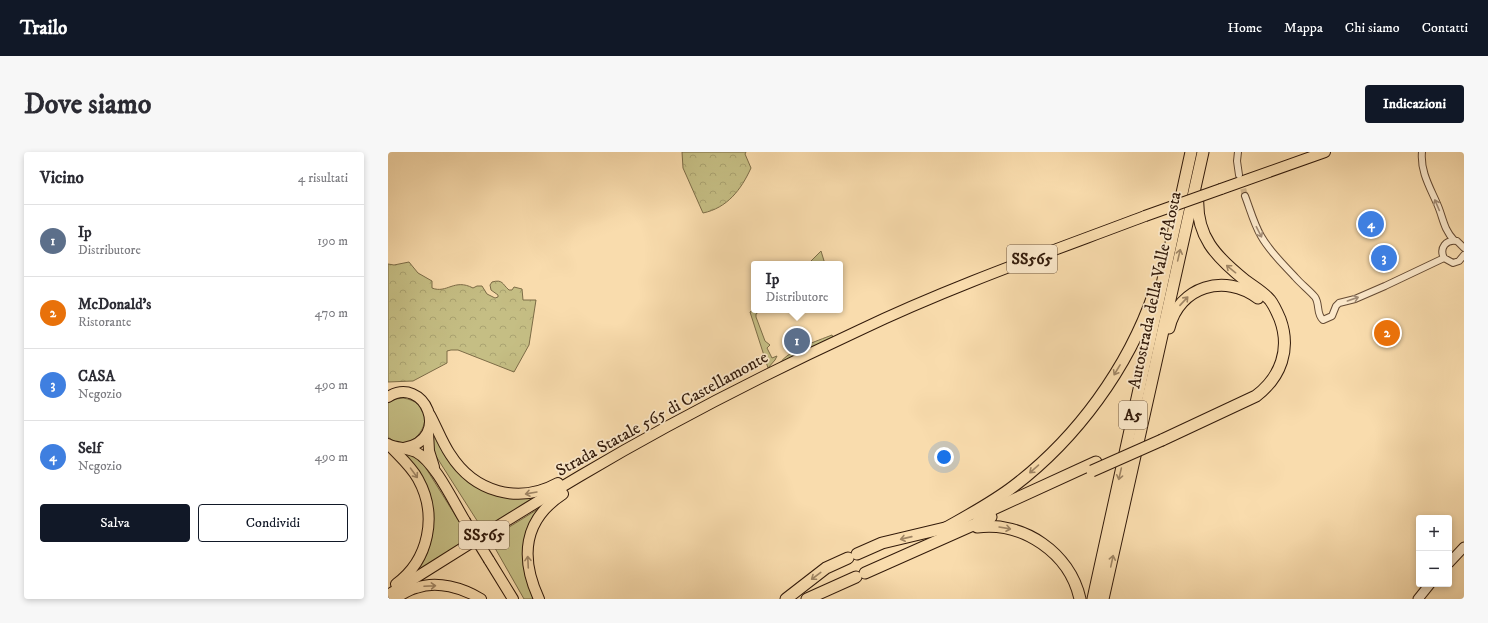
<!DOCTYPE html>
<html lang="it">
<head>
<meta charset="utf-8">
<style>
  body { margin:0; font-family:"IM FELL DW Pica",serif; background:#f7f7f7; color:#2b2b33 }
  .controls { position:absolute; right:12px; bottom:12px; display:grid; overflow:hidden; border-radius:4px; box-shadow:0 2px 6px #0003 }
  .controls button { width:36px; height:36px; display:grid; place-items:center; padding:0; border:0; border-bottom:1px solid #e1e1e2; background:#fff; color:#2b2b33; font:20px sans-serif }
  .you { position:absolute; left:556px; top:305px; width:14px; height:14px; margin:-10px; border:3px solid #fff; border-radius:50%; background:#1a73e8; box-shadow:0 0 0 6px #1a73e833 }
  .badge { display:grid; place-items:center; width:26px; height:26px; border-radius:50%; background:#111827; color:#fff; font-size:13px; font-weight:700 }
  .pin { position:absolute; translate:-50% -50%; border:2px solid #fff; box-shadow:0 1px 4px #0006 }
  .popup { position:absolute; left:363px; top:109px; width:92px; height:52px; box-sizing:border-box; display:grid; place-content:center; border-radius:4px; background:#fff; filter:drop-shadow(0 1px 3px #0005); font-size:13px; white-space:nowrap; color:#7c7c81 }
  .popup b { font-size:15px; color:#2b2b33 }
  .popup::after { content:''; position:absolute; left:50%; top:100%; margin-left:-8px; border:8px solid transparent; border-top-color:#fff }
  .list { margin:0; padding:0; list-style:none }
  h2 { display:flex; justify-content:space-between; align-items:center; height:52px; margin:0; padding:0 16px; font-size:17px }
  h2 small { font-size:13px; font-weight:400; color:#7c7c81 }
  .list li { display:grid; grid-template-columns:26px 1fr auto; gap:12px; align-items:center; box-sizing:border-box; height:72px; padding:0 16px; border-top:1px solid #e1e1e2 }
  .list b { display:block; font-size:15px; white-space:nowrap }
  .list p { margin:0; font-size:13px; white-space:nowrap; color:#7c7c81 }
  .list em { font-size:13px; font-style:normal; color:#7c7c81 }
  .actions { display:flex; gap:8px; padding:12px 16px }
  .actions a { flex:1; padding:9px 0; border:1px solid #111827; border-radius:4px; text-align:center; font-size:14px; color:#111827 }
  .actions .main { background:#111827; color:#fff }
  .map { position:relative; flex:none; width:1076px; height:447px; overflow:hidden; border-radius:4px }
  header { display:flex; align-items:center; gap:24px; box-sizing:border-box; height:56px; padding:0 20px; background:#111827; color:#fff }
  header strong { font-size:19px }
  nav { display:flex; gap:22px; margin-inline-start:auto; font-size:14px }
  .intro { display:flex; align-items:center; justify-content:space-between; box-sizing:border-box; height:96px; padding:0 24px }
  h1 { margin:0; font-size:28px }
  .button { padding:10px 18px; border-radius:4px; background:#111827; color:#fff; font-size:14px; font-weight:700 }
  main { display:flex; gap:24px; padding:0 24px }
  aside { flex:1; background:#fff; border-radius:4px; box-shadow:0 2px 6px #0003 }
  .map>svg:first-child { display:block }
  .grass { fill:#c5be84; stroke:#7c6c47 }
  .forest { fill:url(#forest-crowns); stroke:#7c6c47 }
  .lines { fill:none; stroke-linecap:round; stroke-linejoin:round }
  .street-tunnel { stroke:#d1b58c; stroke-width:6; stroke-dasharray:6 3; stroke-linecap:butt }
  .street-casing { stroke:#644a33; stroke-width:8 }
  .secondary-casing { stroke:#321a0a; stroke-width:11 }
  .primary-casing { stroke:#321a0a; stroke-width:12 }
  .highway-casing { stroke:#321a0a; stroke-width:13 }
  .street { stroke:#fbe8ca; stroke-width:6 }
  .secondary { stroke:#fbe8ca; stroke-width:9 }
  .primary { stroke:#f9dcad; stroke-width:10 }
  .highway { stroke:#f9dcad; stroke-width:11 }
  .primary-bridge-casing { stroke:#321a0a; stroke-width:12; stroke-linecap:butt }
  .highway-bridge-casing { stroke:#321a0a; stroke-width:13; stroke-linecap:butt }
  .primary-bridge { stroke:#f9dcad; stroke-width:10 }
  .highway-bridge { stroke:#f9dcad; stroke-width:11 }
  .oneway { stroke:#a18b74 }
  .oneway2 { stroke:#9f8564 }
  .labels { text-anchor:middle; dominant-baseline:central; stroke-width:3.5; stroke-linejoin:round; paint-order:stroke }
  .shield { fill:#fbe8ca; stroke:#6e5844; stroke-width:1 }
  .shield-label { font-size:16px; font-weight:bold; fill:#321a0a }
  .street-label { font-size:17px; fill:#321a0a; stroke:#fbe8ca }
</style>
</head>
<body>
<header>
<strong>Trailo</strong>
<nav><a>Home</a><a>Mappa</a><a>Chi siamo</a><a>Contatti</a></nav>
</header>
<div class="intro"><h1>Dove siamo</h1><a class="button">Indicazioni</a></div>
<main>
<aside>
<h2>Vicino<small>4 risultati</small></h2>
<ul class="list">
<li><span class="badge" style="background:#5c6f8a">1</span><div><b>Ip</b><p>Distributore</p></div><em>190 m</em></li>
<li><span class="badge" style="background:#e8710a">2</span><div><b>McDonald's</b><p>Ristorante</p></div><em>470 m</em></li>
<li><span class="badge" style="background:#3f7fe0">3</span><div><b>CASA</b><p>Negozio</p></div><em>490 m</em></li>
<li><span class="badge" style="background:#3f7fe0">4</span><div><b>Self</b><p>Negozio</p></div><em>490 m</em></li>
</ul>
<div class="actions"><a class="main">Salva</a><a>Condividi</a></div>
</aside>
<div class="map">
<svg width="1076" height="447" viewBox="0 0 1076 447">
  <defs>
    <pattern id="forest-crowns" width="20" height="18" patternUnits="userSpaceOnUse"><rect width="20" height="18" fill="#c5be84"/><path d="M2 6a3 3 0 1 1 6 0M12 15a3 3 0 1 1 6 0" fill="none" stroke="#aaa371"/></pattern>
  </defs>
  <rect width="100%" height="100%" fill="#f9dcad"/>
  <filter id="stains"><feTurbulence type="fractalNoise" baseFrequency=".005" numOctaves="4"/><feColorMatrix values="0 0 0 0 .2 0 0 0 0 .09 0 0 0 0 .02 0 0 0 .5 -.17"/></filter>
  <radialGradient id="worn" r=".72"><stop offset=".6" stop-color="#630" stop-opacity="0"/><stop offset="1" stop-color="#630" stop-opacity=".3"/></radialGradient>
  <!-- grass -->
  <g class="grass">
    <polygon points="433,99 437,112 420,112"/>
    <polygon points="366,157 366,158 373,158 368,162 368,165 377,189 382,193 379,196 384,206 389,204 387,208 380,216 362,160"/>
    <path d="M444,183L445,185L444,186L392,211C401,198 429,189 444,183Z"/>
    <path d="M15,246C59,253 27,309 0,285V251L8,247Z"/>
    <path d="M48,281L63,311L130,346L149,345L95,378L46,301C45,293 44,287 48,281Z"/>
    <polygon points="17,301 27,305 36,313 82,387 27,421 35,405 44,366 16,303"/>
    <polygon points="150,357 151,359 141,380 146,447 136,447 103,389 107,384"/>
  </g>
  <!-- forest -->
  <g class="forest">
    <path d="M294,0H358L357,2L363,16C353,38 339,56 315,61L295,16Z"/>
    <path d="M21,110L30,121L44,129V136C59,142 66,126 85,136L89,134H94L99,142L107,146L110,145V143L103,138L102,133L104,130C115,127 114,132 121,138H124L126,135L134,137L135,148H148L141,193L126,220L70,198H63L59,199V211L25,229L0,230V112L6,113Z"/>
  </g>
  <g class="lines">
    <!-- street-tunnel -->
    <polyline class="street-tunnel" points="853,28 857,44"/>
    <!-- street casing -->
    <g class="street-casing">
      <g id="street">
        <polyline points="850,0 849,9 851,23"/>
        <path d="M1034,0C1032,20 1043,37 1050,54C1055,66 1056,78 1066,88"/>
        <path d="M857,44C862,57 866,72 873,84C882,100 895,112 907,125C913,132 921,138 927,145C932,152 928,162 935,168L944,164L948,154L951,151L967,147L997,134L1056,106"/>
        <path d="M1076,96L1069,89C1058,87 1051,96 1056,106L1065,111L1071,109L1076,103"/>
      </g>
    </g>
    <!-- secondary casing -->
    <g class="secondary-casing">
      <g id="secondary">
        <polyline points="1061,411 1076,395"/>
        <polyline points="1030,447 1042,432"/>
      </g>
    </g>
    <!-- primary casing -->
    <g class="primary-casing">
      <g id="primary">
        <polyline points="833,37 937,0"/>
        <path d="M0,245C36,222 65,287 16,296"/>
        <path d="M42,263C49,276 54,290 62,302C86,340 130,353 170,331"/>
        <polyline points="40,281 41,299 46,315"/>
        <path d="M0,292C10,303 23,314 30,327C50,363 41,408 8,432"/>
        <path d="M1,293C10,296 19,296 28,300C47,310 66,351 77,369"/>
        <polyline points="101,408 125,447"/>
        <path d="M0,443C64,403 128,362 192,324C283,270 377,222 472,178C564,134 662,100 757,64"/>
        <path d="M6,447C13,443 20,438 28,436C49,428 75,436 93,447"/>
        <path d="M151,447C132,406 135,368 175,342"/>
      </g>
    </g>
    <!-- highway casing -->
    <g class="highway-casing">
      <g id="highway">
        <path d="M781,176C791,134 837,121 870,146"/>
        <path d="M774,288L868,244C893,225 903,197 892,167C889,160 886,153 882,148C875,140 866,135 858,129C828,105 807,84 810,43"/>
        <polyline points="590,364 708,310"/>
        <path d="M589,375C635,369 682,401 692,447"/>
        <path d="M556,377C579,364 604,351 626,334C689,286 740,216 766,141"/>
        <polyline points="469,402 494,391 561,375"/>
        <polyline points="477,421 603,365"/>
        <polyline points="398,447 438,416 460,406"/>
        <polyline points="419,447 468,425"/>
        <polyline points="705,447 803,0"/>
        <polyline points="715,447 815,0"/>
      </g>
    </g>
    <!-- street -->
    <use href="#street" class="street"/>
    <!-- secondary -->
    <use href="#secondary" class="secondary"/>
    <!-- primary -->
    <use href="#primary" class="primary"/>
    <!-- highway -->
    <use href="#highway" class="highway"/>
    <!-- primary-bridge casing -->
    <g class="primary-bridge-casing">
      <g id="primary-bridge">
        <polyline points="757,64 833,37"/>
        <polyline points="77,369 101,408"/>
      </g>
    </g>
    <!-- highway-bridge casing -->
    <g class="highway-bridge-casing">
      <polyline id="highway-bridge" points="704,319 774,288"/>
    </g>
    <!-- primary-bridge -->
    <use href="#primary-bridge" class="primary-bridge"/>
    <!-- highway-bridge -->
    <use href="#highway-bridge" class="highway-bridge"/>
  </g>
  <!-- one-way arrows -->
  <defs><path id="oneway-shaft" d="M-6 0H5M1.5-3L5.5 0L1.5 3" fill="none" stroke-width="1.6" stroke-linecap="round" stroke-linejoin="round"/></defs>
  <g class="oneway">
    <use href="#oneway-shaft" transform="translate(1049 53) rotate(-113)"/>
    <use href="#oneway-shaft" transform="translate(871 80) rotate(63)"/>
    <use href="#oneway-shaft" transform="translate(965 147) rotate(-19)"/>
  </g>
  <g class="oneway2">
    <use href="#oneway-shaft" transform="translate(791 103) rotate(-77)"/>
    <use href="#oneway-shaft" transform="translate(843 117) rotate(-141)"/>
    <use href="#oneway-shaft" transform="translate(796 149) rotate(-47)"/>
    <use href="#oneway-shaft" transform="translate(729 218) rotate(121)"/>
    <use href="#oneway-shaft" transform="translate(646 317) rotate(139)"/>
    <use href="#oneway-shaft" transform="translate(26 321) rotate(54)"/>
    <use href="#oneway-shaft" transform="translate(732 322) rotate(103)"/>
    <use href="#oneway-shaft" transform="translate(143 341) rotate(170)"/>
    <use href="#oneway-shaft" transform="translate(617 376) rotate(10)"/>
    <use href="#oneway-shaft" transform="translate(518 386) rotate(167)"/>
    <use href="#oneway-shaft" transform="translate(724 409) rotate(-78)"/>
    <use href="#oneway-shaft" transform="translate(140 410) rotate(-93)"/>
    <use href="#oneway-shaft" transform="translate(428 424) rotate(143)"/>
    <use href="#oneway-shaft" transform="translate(42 434) rotate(-3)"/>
  </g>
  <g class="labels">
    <!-- shield labels -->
    <g class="shield">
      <rect x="619" y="93" width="50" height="28" rx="3"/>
      <rect x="731" y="249" width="28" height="28" rx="3"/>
      <rect x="71" y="369" width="50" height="28" rx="3"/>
    </g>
    <g class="shield-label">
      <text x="644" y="107">SS565</text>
      <text x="745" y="263">A5</text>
      <text x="96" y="383">SS565</text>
    </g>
    <!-- street labels -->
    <g class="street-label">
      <text transform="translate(767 138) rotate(-78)">Autostrada della Valle d'Aosta</text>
      <text transform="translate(274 262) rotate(-29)">Strada Statale 565 di Castellamonte</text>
    </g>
  </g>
  <rect width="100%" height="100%" filter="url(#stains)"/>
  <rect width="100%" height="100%" fill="url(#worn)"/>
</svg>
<div class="controls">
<button>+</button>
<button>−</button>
</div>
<div class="you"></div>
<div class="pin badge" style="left:409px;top:189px;background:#5c6f8a">1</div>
<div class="popup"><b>Ip</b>Distributore</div>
<div class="pin badge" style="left:999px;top:181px;background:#e8710a">2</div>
<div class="pin badge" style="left:996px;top:106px;background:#3f7fe0">3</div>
<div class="pin badge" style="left:983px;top:72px;background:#3f7fe0">4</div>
</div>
</main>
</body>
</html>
